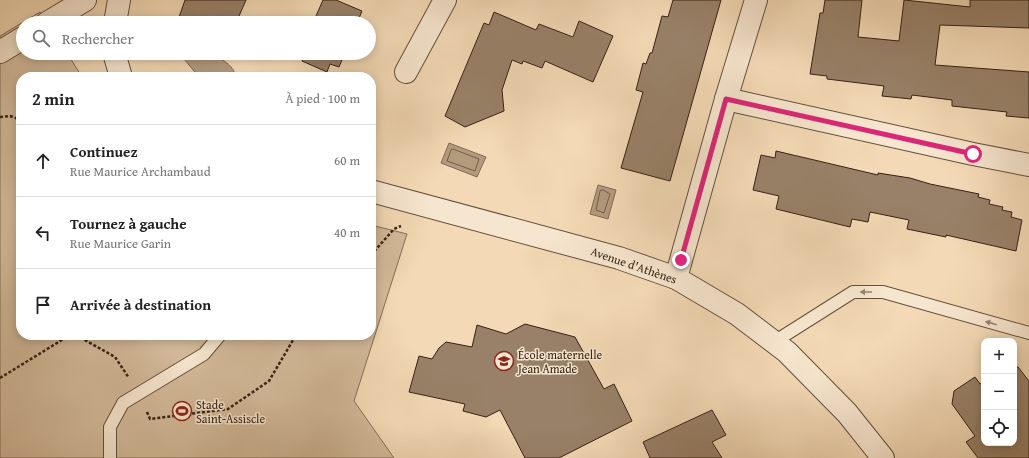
<!DOCTYPE html>
<html lang="fr">
<head>
<meta charset="utf-8">
<style>
  body { margin:0; font-family:"Gentium Book Plus",serif; background:#f2f2f2; color:#222 }
  .controls { position:absolute; right:12px; bottom:12px; display:grid; overflow:hidden; border-radius:8px; box-shadow:0 2px 10px #0003 }
  .controls button { width:36px; height:36px; display:grid; place-items:center; padding:0; border:0; border-bottom:1px solid #e0e0e0; background:#fff; color:#222; font:20px sans-serif }
  .stop { position:absolute; width:12px; height:12px; margin:-9px; border:3px solid #db2777; border-radius:50%; background:#fff }
  .stop.end { background:#db2777; border-color:#fff; box-shadow:0 1px 4px #0008 }
  .list { margin:0; padding:0; list-style:none }
  h2 { display:flex; justify-content:space-between; align-items:center; height:52px; margin:0; padding:0 16px; font-size:17px }
  h2 small { font-size:13px; font-weight:400; color:#767676 }
  .list li { display:grid; grid-template-columns:26px 1fr auto; gap:12px; align-items:center; box-sizing:border-box; height:72px; padding:0 16px; border-top:1px solid #e0e0e0 }
  .list b { display:block; font-size:15px; white-space:nowrap }
  .list p { margin:0; font-size:13px; white-space:nowrap; color:#767676 }
  .list em { font-size:13px; font-style:normal; color:#767676 }
  .icon { flex:none; width:22px; height:22px; fill:none; stroke:currentColor; stroke-width:2; stroke-linecap:round; stroke-linejoin:round }
  .map { position:relative; flex:none; width:1029px; height:458px; overflow:hidden }
  .search { position:absolute; background:#fff; box-shadow:0 2px 10px #0003; left:16px; top:16px; width:360px; height:44px; display:flex; align-items:center; gap:10px; box-sizing:border-box; padding:0 14px; border-radius:22px; color:#767676; font-size:15px }
  .panel { position:absolute; background:#fff; box-shadow:0 2px 10px #0003; left:16px; top:72px; width:360px; height:268px; border-radius:16px }
  .map>svg:first-child { display:block }
  .green { fill:#d3ba9a; stroke:#846e57 }
  .water { fill:#b39b7e; stroke:#816b54 }
  .lines { fill:none; stroke-linecap:round; stroke-linejoin:round }
  .shore { stroke:#745e49; stroke-width:1 }
  .building { fill:#988168; stroke:#362214 }
  .service-casing { stroke:#65503c; stroke-width:14 }
  .minor-casing { stroke:#65503c; stroke-width:24 }
  .path { stroke:#362214; stroke-width:2.5; stroke-dasharray:3 2; stroke-linecap:butt }
  .service { stroke:#f7e6cf; stroke-width:12 }
  .minor { stroke:#f7e6cf; stroke-width:22 }
  .oneway { fill:#968472 }
  .route { stroke:#db2777; stroke-width:5 }
  .labels { text-anchor:middle; dominant-baseline:central; stroke-width:3; stroke-linejoin:round; paint-order:stroke }
  .street-label { font-size:12px; fill:#362214; stroke:#f7e6cf }
  .poi-label { font-size:12px; fill:#362214; stroke:#f7e6cf; text-anchor:start }
</style>
</head>
<body>
<div class="map">
<svg width="1029" height="458" viewBox="0 0 1029 458">
  <rect width="100%" height="100%" fill="#f3d9b5"/>
  <filter id="stains"><feTurbulence type="fractalNoise" baseFrequency=".005" numOctaves="4"/><feColorMatrix values="0 0 0 0 .2 0 0 0 0 .09 0 0 0 0 .02 0 0 0 .5 -.17"/></filter>
  <radialGradient id="worn" r=".72"><stop offset=".6" stop-color="#630" stop-opacity="0"/><stop offset="1" stop-color="#630" stop-opacity=".3"/></radialGradient>
  <!-- green -->
  <polygon class="green" points="40,12 47,23 23,23 23,53 67,53 82,77 21,77 21,335 371,335 371,225 407,234 354,401 394,458 0,458 0,36"/>
  <!-- water -->
  <g class="water">
    <path d="M179,53C187,53 197,52 205,53C216,55 236,65 235,77H199Z"/>
    <polygon points="449,143 486,157 477,177 441,163"/>
    <polygon points="598,185 616,190 608,219 590,214"/>
  </g>
  <g class="lines">
    <!-- shore -->
    <g class="shore">
      <polygon points="453,149 479,159 475,171 447,161 451,150"/>
      <polygon points="603,190 610,194 604,213 596,210 600,191"/>
    </g>
  </g>
  <!-- building -->
  <g class="building">
    <polygon points="185,0 246,0 236,23 177,23"/>
    <polygon points="323,0 336,0 362,11 357,23 313,23"/>
    <polygon points="673,0 721,0 670,181 621,168 643,92 636,90 643,63 646,64 650,53 652,53 662,16 668,17"/>
    <polygon points="825,0 862,0 858,37 899,41 904,0 970,7 970,0 1029,0 1029,28 940,25 935,65 1029,72 1029,118 1006,116 1007,112 952,106 952,100 912,95 911,99 882,96 884,86 827,79 827,76 810,74 820,13 823,13"/>
    <polygon points="494,12 536,30 539,24 573,37 579,21 613,36 593,82 545,61 542,68 523,61 522,64 512,60 502,90 504,111 465,127 445,116 484,23 489,25"/>
    <polygon points="305,53 345,53 339,67 330,64 327,72 302,61"/>
    <polygon points="776,151 878,175 878,173 910,178 930,184 979,194 978,197 990,200 989,204 1003,207 1002,210 1012,212 1011,217 1022,220 1016,251 946,235 946,237 907,229 909,220 870,212 868,222 852,219 850,227 776,209 779,196 753,190 761,155 775,158"/>
    <polygon points="525,324 575,337 604,389 614,384 632,421 559,458 525,458 500,410 486,417 463,411 465,404 409,392 419,356 432,359 439,348 446,342 472,347 477,325 506,334"/>
    <polygon points="1014,366 1018,367 1029,381 1029,458 978,458 966,442 975,436 952,404 954,391 975,377 980,384 984,382 984,443 1014,443"/>
    <polygon points="712,410 726,435 712,442 722,458 650,458 643,442"/>
  </g>
  <g class="lines">
    <!-- service casing -->
    <g class="service-casing">
      <g id="service">
        <polyline points="774,342 853,292 883,292 1029,333"/>
        <polyline points="110,458 110,427 123,403 204,354 220,335"/>
      </g>
    </g>
    <!-- minor casing -->
    <g class="minor-casing">
      <g id="minor">
        <polyline points="47,23 85,0"/>
        <polyline points="115,23 119,0"/>
        <polyline points="0,52 23,38"/>
        <polyline points="114,53 121,77"/>
        <polyline points="406,72 445,0"/>
        <polyline points="726,99 973,154 1029,165"/>
        <polyline points="371,191 619,258 676,278 737,314 787,352 847,413 883,458"/>
        <polyline points="676,278 726,99 756,0"/>
      </g>
    </g>
    <!-- path -->
    <g class="path">
      <polyline points="0,117 10,116 21,120"/>
      <polyline points="371,255 394,229 401,226"/>
      <polyline points="76,335 115,357 129,378"/>
      <polyline points="0,378 70,335"/>
      <polyline points="147,412 150,419 228,409 269,381 296,335"/>
    </g>
    <!-- service -->
    <use href="#service" class="service"/>
    <!-- minor -->
    <use href="#minor" class="minor"/>
  </g>
  <!-- one-way arrows -->
  <defs><path id="oneway-solid" d="M-6-.8H1V-3.2L6.5 0L1 3.2V.8H-6Z"/></defs>
  <g class="oneway">
    <use href="#oneway-solid" transform="translate(866 292) rotate(180)"/>
    <use href="#oneway-solid" transform="translate(991 323) rotate(-164)"/>
  </g>
  <g class="lines">
    <!-- route -->
    <polyline class="route" points="681,260 726,99 973,154"/>
  </g>
  <!-- icons -->
  <defs>
    <g id="school-ring" transform="scale(1)"><circle r="9.5" fill="#f7e6cf" stroke="#8f2418" stroke-width="1.5"/><path d="M0-5L7-2L0 1L-7-2ZM-4 1L0 2.5L4 1V4Q0 6-4 4Z" fill="#8f2418"/></g>
    <g id="stadium-ring" transform="scale(1)"><circle r="9.5" fill="#f7e6cf" stroke="#8f2418" stroke-width="1.5"/><path d="M0-5a6.5 5 0 1 0 0 10a6.5 5 0 1 0 0-10ZM-3.5-1.8h7v3.6h-7Z" fill="#8f2418"/></g>
  </defs>
  <g fill-rule="evenodd">
    <use href="#school-ring" x="504" y="361"/>
    <use href="#stadium-ring" x="182" y="411"/>
  </g>
  <g class="labels">
    <!-- street labels -->
    <g class="street-label">
      <text transform="translate(634 265) rotate(19)">Avenue d'Athènes</text>
    </g>
    <!-- poi labels -->
    <g class="poi-label">
      <text x="518" y="354">École maternelle<tspan x="518" dy="14">Jean Amade</tspan></text>
      <text x="196" y="404">Stade<tspan x="196" dy="14">Saint-Assiscle</tspan></text>
    </g>
  </g>
  <rect width="100%" height="100%" filter="url(#stains)"/>
  <rect width="100%" height="100%" fill="url(#worn)"/>
</svg>
<div class="controls">
<button>+</button>
<button>−</button>
<button><svg class="icon" aria-label="locate" viewBox="0 0 24 24"><circle cx="12" cy="12" r="6"/><path d="M12 2v4M12 18v4M2 12h4M18 12h4"/></svg></button>
</div>
<div class="stop" style="left:973px;top:154px"></div>
<div class="stop end" style="left:681px;top:260px"></div>
<div class="search"><svg class="icon" aria-label="search" viewBox="0 0 24 24"><circle cx="10" cy="10" r="6"/><path d="M15 15l6 6"/></svg>Rechercher</div>
<section class="panel">
<h2>2 min<small>À pied · 100 m</small></h2>
<ul class="list">
<li><svg class="icon" aria-label="ahead" viewBox="0 0 24 24"><path d="M12 20V5M6 11l6-6 6 6"/></svg><div><b>Continuez</b><p>Rue Maurice Archambaud</p></div><em>60 m</em></li>
<li><svg class="icon" aria-label="left" viewBox="0 0 24 24"><path d="M17 20v-9H6M10 6l-5 5 5 5"/></svg><div><b>Tournez à gauche</b><p>Rue Maurice Garin</p></div><em>40 m</em></li>
<li><svg class="icon" aria-label="arrive" viewBox="0 0 24 24"><path d="M6 21V4h12l-3 4 3 4H6"/></svg><div><b>Arrivée à destination</b></div></li>
</ul>
</section>
</div>
</body>
</html>
